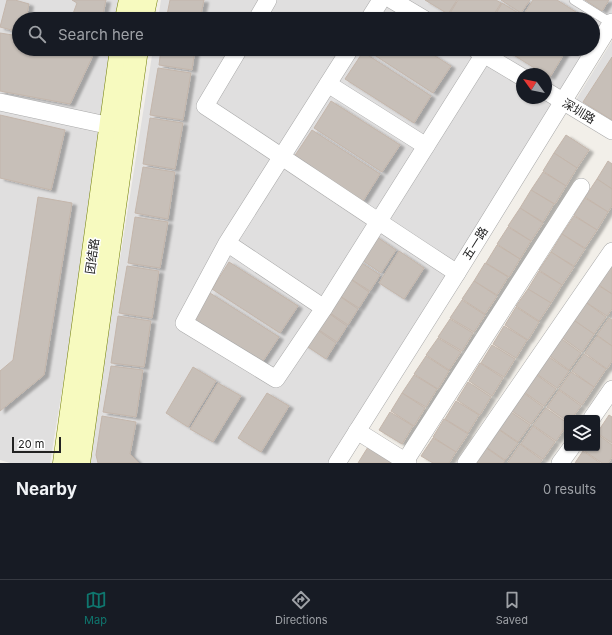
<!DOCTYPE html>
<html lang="en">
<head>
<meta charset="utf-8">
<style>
  body { margin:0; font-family:Inter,"Noto Sans SC",sans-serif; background:#242831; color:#f1f3f6 }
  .controls { position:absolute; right:12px; bottom:12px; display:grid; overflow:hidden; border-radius:4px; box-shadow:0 1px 3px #0004 }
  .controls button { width:36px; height:36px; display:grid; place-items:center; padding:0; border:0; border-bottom:1px solid #363941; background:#171b24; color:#f1f3f6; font:20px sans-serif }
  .compass { position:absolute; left:516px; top:68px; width:36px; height:36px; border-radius:50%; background:#171b24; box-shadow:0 1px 3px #0004; rotate:303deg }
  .scale { position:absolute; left:12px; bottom:10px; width:49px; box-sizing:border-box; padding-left:4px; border:2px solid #222; border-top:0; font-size:11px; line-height:14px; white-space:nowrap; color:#222; -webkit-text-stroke:3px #fff; paint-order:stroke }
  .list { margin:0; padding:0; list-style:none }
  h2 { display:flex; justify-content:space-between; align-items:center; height:52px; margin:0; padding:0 16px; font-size:17px }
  h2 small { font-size:13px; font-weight:400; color:#9ea1a6 }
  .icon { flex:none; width:22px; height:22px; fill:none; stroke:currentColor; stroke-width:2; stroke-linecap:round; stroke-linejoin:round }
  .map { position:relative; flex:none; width:612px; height:463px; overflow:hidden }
  .search { position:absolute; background:#171b24; box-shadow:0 1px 3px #0004; left:12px; right:12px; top:12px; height:44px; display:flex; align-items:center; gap:10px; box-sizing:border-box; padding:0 14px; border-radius:22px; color:#9ea1a6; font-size:15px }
  .sheet { height:116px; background:#171b24 }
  nav { display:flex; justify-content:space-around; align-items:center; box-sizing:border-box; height:56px; border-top:1px solid #363941; background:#171b24; font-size:11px; color:#9ea1a6 }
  nav a { display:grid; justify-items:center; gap:2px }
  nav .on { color:#0f766e }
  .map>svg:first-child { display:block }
  .residential { fill:#e0dfdf }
  .building { fill:#c7bfb8; stroke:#c4b6ab; filter:url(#shadow) }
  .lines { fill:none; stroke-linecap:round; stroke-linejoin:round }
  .service-casing { stroke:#a9a9a9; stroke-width:10 }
  .minor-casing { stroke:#a9a9a9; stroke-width:18 }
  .secondary-casing { stroke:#707d05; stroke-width:23 }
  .service { stroke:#fff; stroke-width:9 }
  .minor { stroke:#fff; stroke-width:17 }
  .secondary { stroke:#f7fabf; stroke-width:22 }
  .labels { text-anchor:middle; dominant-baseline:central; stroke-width:3; stroke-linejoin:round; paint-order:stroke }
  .street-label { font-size:12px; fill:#222; stroke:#fff }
</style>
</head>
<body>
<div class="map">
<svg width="612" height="463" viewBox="0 0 612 463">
  <defs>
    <filter id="shadow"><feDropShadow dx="4.5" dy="2.5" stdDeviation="1" flood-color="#0004"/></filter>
  </defs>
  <rect width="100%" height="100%" fill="#f2efe9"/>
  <!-- residential -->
  <g class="residential">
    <polygon points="0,0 126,0 123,19 19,19 19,49 118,49 50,463 10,463 0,460"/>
    <polygon points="161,0 381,0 413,19 158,19"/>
    <polygon points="403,0 612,0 612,14 593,44 593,19 435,19"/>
    <polygon points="612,41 612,126 574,103"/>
    <polygon points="153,49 463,49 522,84 522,98 546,98 556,104 333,463 88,463"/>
    <polygon points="484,49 590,49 561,95 546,86 546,74 525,74"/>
  </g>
  <!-- building -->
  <g class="building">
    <polygon points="7,0 15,0 29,4 26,19 19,19 19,32 0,27"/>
    <polygon points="72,0 106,0 102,19 71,19 77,3"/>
    <polygon points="170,0 204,0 200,19 190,19 167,15"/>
    <polygon points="425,0 457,0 448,14"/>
    <polygon points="458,0 496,0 501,3 491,19 456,19 449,15"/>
    <polygon points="501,0 530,0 521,13"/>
    <polygon points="533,0 557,0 587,19 532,19 524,14"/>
    <polygon points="585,0 609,0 602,11"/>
    <polygon points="502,3 528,19 493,19"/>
    <polygon points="0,33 19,36 19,49 96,49 70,104 0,91"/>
    <polygon points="161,49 195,49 192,70 159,65"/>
    <polygon points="365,49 424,49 451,66 433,93"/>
    <polygon points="504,49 567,49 550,77 546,75 546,74 544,74"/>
    <polygon points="363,52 431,96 414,123 345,79"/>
    <polygon points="612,57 612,120 583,102"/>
    <polygon points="158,68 191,73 183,120 150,115"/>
    <polygon points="331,101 400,145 382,172 314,128"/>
    <polygon points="0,115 65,130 51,190 0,178"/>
    <polygon points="150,118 183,123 175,169 143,164"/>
    <polygon points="312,130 380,174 363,201 294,157"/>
    <polygon points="566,135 589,150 577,168 554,153"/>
    <polygon points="554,153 577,168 566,186 543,171"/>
    <polygon points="608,161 612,164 612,189 597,179"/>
    <polygon points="143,167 175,172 168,219 135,213"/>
    <polygon points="543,172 566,186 555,204 531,190"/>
    <polygon points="597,179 612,189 612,206 608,212 585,197"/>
    <polygon points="531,190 554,204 543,222 520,208"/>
    <polygon points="38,197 72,203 44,375 0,411 0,371 13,360"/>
    <polygon points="585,198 608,212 597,230 574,215"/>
    <polygon points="520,208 543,223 531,241 508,226"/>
    <polygon points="574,216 597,230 585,248 562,234"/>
    <polygon points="135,217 168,222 160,268 128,263"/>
    <polygon points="508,227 531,241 520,259 497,244"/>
    <polygon points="562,234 585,249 574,266 551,252"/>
    <polygon points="374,235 396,250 381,273 359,258"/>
    <polygon points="497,245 520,259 509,277 486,263"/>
    <polygon points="399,251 424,268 404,299 379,283"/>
    <polygon points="551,252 574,267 562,285 539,270"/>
    <polygon points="357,260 380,275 370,291 346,276"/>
    <polygon points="229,262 298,306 280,333 212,289"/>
    <polygon points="485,263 508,277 497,295 474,281"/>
    <polygon points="127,266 159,271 152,318 119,313"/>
    <polygon points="609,266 612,268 612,294 596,283"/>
    <polygon points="539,271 562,285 551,303 528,289"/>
    <polygon points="346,276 369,292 359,308 335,293"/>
    <polygon points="474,281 497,296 485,314 462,299"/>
    <polygon points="596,284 612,294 612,309 607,316 584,301"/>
    <polygon points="528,289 551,303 539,321 516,306"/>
    <polygon points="210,293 279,337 261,364 193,320"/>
    <polygon points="335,293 358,309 348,325 324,309"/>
    <polygon points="462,300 485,315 474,332 450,318"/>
    <polygon points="584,301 606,317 594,334 572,319"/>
    <polygon points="516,307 539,322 528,340 505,325"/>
    <polygon points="324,310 347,326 337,342 313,326"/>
    <polygon points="118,316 151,321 144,367 111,363"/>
    <polygon points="609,318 612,320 612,346 597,335"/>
    <polygon points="450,319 473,333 462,351 438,337"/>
    <polygon points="572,319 594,334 582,352 560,336"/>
    <polygon points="504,326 527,340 516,358 493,344"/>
    <polygon points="313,327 336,343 326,359 302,343"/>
    <polygon points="597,336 612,346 612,361 607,369 585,353"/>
    <polygon points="559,337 581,353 569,370 547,354"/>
    <polygon points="438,338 461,352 449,370 426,355"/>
    <polygon points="492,345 515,359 504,377 481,363"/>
    <polygon points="584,354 606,369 594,387 572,371"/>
    <polygon points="546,355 569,371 557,388 534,372"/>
    <polygon points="426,356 449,371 438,389 414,374"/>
    <polygon points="480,363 503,378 492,396 469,381"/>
    <polygon points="111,366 143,370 136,417 103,412"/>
    <polygon points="193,367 216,381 188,427 166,413"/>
    <polygon points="571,372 594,387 582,405 559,389"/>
    <polygon points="534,373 556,389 544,406 521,390"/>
    <polygon points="414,375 437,389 426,407 402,393"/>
    <polygon points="468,382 491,397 480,415 457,400"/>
    <polygon points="218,383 241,396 213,442 190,429"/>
    <polygon points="559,390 581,406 572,418 567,418 567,421 547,407"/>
    <polygon points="521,391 543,407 531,424 509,409"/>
    <polygon points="267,393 289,406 261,452 238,438"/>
    <polygon points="402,393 425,408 414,426 391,411"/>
    <polygon points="456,401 479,415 468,433 445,419"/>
    <polygon points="546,408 567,423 567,425 556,441 533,425"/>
    <polygon points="508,410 530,425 518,442 496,427"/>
    <polygon points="390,412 413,426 402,444 379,430"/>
    <polygon points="609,415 612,417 612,443 597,433"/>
    <polygon points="102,416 136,422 130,454 139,463 98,463 96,455"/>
    <polygon points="444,419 468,434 456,452 433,437"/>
    <polygon points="533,426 555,442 543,459 521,444"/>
    <polygon points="495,427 518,443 505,460 483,445"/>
    <polygon points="597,434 612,445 612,457 608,463 602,463 583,450 585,448 597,448"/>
    <polygon points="433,438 456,452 449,463 433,463 421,456"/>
    <polygon points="520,444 542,460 540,463 510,463 508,462"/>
    <polygon points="482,445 505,461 503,463 471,463"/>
    <polygon points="368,447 391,461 390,463 358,463"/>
    <polygon points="583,451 600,463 575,463"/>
  </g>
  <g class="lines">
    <!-- service casing -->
    <g class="service-casing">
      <polyline id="service" points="574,0 611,23"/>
    </g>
    <!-- minor casing -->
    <g class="minor-casing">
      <g id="minor">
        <polyline points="392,0 424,19"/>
        <polyline points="257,19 268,0"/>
        <polyline points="369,19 381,0"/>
        <path d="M239,49L205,106C289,161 372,218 457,273"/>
        <polyline points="475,49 522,77"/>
        <polyline points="328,84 426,146"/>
        <polyline points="546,91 612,131"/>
        <polyline points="0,102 111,126"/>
        <polyline points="227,243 324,308 276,379 184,323 227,243 350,49"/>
        <polyline points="324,308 484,54"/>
        <polyline points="592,418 612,389"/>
        <polyline points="357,431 408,463"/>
        <polyline points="337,463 457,273 612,22"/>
        <polyline points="404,463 581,187"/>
        <polyline points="466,463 612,251"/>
        <polyline points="560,463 571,448"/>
      </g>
    </g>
    <!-- secondary casing -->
    <g class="secondary-casing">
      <g id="secondary">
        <polyline points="126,19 130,0"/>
        <polyline points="142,19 146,0"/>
        <polyline points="64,463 121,49"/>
        <polyline points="79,463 137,49"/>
      </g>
    </g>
    <!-- service -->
    <use href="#service" class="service"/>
    <!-- minor -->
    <use href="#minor" class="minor"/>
    <!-- secondary -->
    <use href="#secondary" class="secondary"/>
  </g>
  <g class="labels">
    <!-- street labels -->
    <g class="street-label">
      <text transform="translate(579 111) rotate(31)">深圳路</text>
      <text transform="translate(475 243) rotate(-58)">五一路</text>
      <text transform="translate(92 256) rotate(-82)">团结路</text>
    </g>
  </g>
</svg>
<div class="controls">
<button><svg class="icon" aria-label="layers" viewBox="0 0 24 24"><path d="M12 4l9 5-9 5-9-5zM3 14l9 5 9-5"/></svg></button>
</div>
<svg class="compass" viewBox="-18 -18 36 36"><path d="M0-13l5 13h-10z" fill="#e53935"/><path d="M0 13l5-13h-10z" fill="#9ea1a6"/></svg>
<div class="scale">20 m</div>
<div class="search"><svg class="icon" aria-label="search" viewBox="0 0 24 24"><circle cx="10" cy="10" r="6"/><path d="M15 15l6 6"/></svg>Search here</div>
</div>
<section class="sheet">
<h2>Nearby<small>0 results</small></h2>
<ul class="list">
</ul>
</section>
<nav>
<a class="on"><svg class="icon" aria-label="map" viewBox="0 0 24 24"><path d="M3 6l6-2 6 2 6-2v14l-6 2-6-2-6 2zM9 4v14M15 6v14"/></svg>Map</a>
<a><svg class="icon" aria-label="directions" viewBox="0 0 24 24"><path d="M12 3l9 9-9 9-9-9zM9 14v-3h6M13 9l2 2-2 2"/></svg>Directions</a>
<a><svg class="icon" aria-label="saved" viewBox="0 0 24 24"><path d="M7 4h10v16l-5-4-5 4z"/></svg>Saved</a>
</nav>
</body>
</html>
